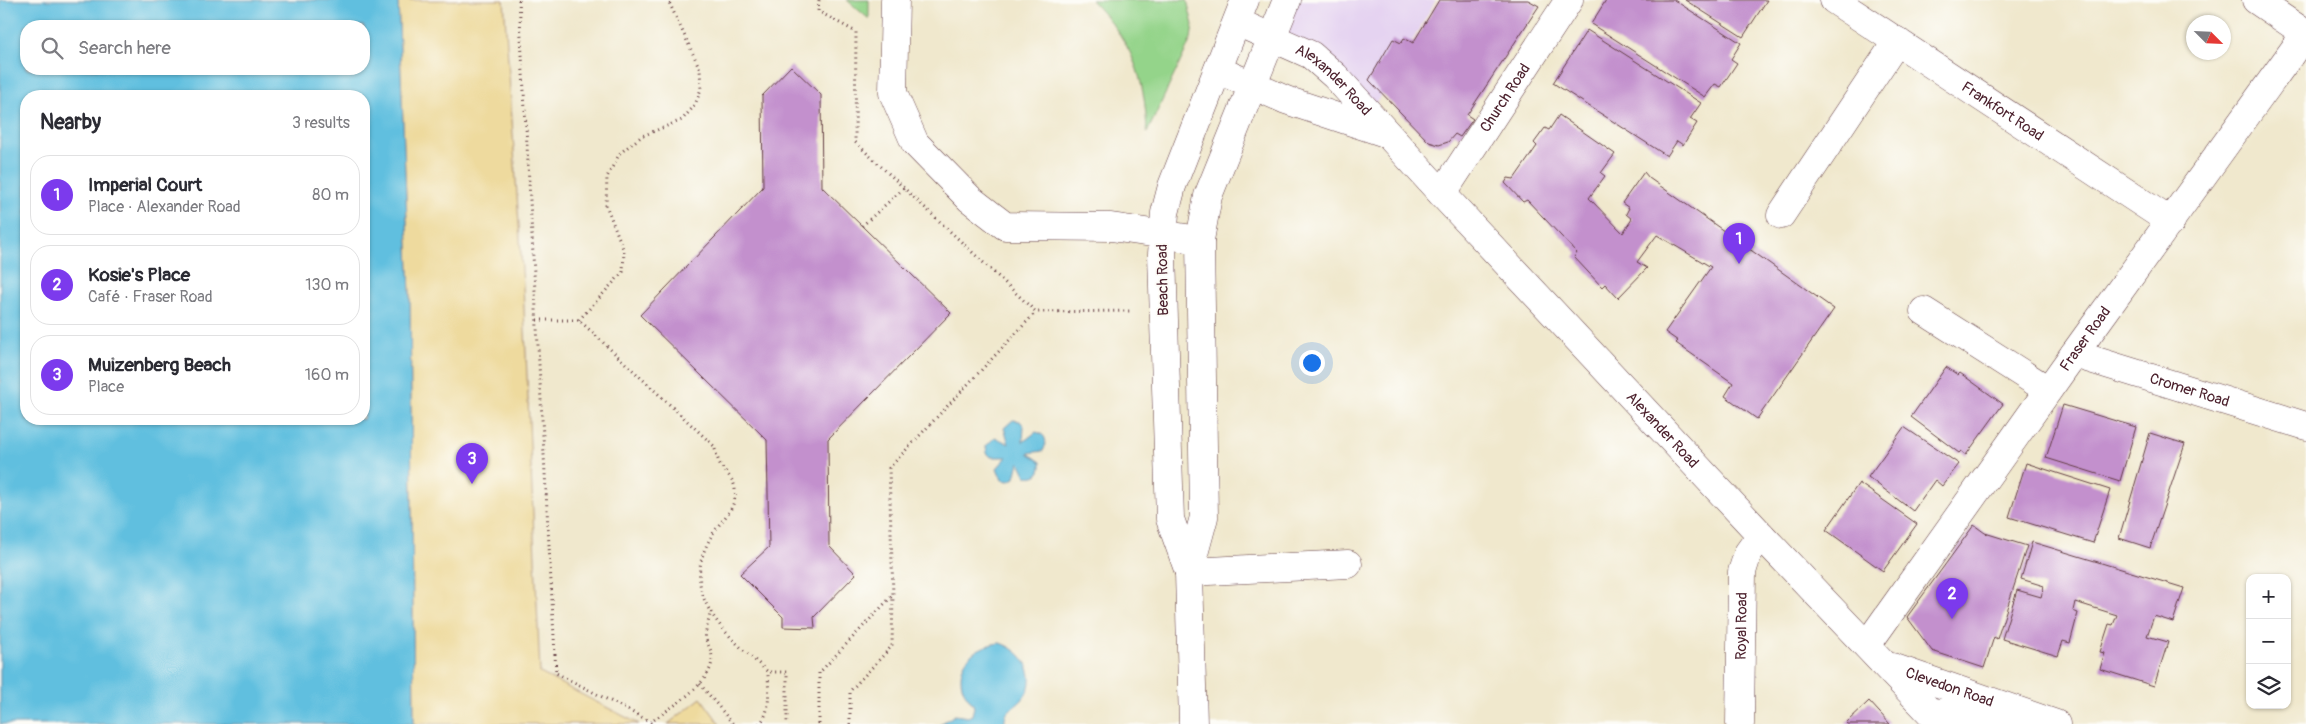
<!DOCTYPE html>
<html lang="en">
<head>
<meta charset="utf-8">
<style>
  body { margin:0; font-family:Pangolin,sans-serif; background:#f2f2f3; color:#2b2b33 }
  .controls { position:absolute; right:15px; bottom:15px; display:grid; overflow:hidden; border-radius:10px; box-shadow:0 1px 4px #0004 }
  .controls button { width:45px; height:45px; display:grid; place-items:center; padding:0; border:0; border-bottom:1px solid #e1e1e2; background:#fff; color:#2b2b33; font:25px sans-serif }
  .compass { position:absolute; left:2186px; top:15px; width:45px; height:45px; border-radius:50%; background:#fff; box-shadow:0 1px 4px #0004; rotate:114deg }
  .you { position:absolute; left:1311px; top:362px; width:18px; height:18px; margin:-12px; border:4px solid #fff; border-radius:50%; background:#1a73e8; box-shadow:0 0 0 8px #1a73e833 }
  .badge { display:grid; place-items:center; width:32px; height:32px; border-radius:50%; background:#7c3aed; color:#fff; font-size:16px; font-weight:700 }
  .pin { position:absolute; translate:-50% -41px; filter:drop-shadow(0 1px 2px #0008) }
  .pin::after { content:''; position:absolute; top:26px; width:18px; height:15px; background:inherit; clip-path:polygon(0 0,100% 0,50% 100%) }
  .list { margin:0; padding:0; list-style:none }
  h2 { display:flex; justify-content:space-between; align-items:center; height:65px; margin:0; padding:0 20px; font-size:21px }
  h2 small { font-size:16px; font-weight:400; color:#7c7c81 }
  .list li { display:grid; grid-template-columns:32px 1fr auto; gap:15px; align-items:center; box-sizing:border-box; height:80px; margin:0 10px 10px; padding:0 10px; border:1px solid #e1e1e2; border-radius:20px }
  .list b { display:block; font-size:19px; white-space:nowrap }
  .list p { margin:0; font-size:16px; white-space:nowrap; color:#7c7c81 }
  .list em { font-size:16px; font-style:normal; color:#7c7c81 }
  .icon { flex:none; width:28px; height:28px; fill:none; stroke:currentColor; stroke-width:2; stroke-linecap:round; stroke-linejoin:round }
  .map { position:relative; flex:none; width:2306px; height:724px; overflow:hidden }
  .search { position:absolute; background:#fff; box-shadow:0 1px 4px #0004; left:20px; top:20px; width:350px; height:55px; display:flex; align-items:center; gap:12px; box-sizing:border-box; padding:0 18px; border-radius:20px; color:#7c7c81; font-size:19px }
  .panel { position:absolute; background:#fff; box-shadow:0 1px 4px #0004; left:20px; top:90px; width:350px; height:335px; border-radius:20px }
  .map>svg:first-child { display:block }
  .built { fill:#e5d3f1 }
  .green { fill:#94d48a; stroke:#6f7a5a }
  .sand { fill:#eeda9e; stroke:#9c7c64 }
  .water { fill:#61bfdf; stroke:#566f85; fill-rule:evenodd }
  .building { fill:#c390cd }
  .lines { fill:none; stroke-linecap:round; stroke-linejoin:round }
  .minor-casing { stroke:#633d43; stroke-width:29 }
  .major-casing { stroke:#633d43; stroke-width:29 }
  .path { stroke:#633d43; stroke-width:3; stroke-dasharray:1 4; stroke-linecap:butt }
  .minor { stroke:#fff; stroke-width:28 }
  .major { stroke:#fff; stroke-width:28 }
  .labels { text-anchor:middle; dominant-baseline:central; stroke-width:4; stroke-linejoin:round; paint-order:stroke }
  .street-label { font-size:15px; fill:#4a1f2b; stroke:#fdfcf7 }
</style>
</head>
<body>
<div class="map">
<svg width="2306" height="724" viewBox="0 0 2306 724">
  <rect width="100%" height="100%" fill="#fdfcf7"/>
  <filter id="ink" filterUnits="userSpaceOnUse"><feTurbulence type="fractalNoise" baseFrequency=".02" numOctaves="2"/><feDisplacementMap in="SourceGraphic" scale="10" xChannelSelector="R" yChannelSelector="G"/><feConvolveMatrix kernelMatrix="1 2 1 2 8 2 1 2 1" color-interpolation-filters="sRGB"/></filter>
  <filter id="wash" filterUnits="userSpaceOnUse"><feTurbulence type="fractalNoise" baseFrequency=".0096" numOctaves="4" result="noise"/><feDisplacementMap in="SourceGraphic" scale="20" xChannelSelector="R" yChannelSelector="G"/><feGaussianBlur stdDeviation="1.12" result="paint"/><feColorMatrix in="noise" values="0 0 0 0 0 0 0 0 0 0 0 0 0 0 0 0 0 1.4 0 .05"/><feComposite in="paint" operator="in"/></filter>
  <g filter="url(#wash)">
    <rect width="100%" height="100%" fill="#f0e8cd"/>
    <!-- built -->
    <polygon class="built" points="1287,0 1436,0 1370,114 1272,37"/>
    <!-- green -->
    <g class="green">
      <polygon points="847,0 869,0 869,19"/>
      <path d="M1091,0H1187L1193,25L1191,39L1147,133C1145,75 1132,42 1091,0Z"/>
    </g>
    <!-- sand -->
    <g class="sand">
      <polygon points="398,0 504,0 523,285 540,673 639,724 414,724 410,295"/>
      <polygon points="701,698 720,724 668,724"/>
    </g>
    <!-- water -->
    <g class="water">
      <path d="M0,0H398L410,295L414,724H0ZM26,26H364V69H26ZM26,96H364V419H26Z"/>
      <path d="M1013,420L1020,421L1024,426L1023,442L1036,432C1046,434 1048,442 1043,451L1028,453L1041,462C1042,473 1037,478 1026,476L1019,462L1015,478L1009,481L1002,480L997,468L1007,457H991L987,453L986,446L995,437L1009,444L1004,428Z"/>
      <path d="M1000,643C1024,651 1041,677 1022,700C1014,709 1003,710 1005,724H940L955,715L968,717L972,715L974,707C971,699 964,695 962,686C956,660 978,645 1000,643Z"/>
    </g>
    <g id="blocks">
      <!-- building -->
      <g class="building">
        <polygon points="1439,0 1528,0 1539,6 1467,115 1473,119 1460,137 1455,134 1448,142 1439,145 1429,142 1369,80 1393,39 1401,43 1404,38 1413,43"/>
        <polygon points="1606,0 1674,0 1741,43 1731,59 1737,63 1721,87 1715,84 1705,97 1591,24"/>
        <polygon points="1685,0 1767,0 1743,37"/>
        <polygon points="1587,30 1701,103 1690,119 1697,123 1683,145 1677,141 1667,156 1553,83"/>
        <polygon points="791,66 821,95 822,187 951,313 828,439 829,546 856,574 814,617 815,628 783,627 783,617 740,574 769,547 767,440 640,315 763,187 762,96"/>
        <polygon points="1559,115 1615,154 1601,173 1605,176 1589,198 1623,233 1632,219 1626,214 1629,208 1622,203 1644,172 1649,178 1834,309 1757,419 1725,396 1733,383 1676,343 1678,341 1665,332 1711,267 1657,235 1637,262 1647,268 1618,298 1605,284 1602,287 1574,257 1577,253 1527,200 1523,202 1505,183 1508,178 1514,179 1537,146 1534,143 1545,128 1549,130"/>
        <polygon points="1946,367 1958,375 1960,373 2003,404 1966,455 1961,451 1959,453 1911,417"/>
        <polygon points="2063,405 2136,427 2120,481 2046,458"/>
        <polygon points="1904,427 1959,464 1942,486 1935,480 1913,511 1868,477"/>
        <polygon points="2150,433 2185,444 2150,548 2119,538"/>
        <polygon points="2026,463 2110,490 2093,543 2009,517"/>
        <polygon points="1859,483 1917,524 1883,571 1826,530"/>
        <polygon points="1974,525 1985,533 2027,546 1997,639 1994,637 1984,668 1932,651 1907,617"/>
        <polygon points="2032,542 2184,588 2173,622 2154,616 2147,636 2168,642 2154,686 2100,669 2105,653 2100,652 2109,624 2113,625 2117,615 2075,602 2073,611 2078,613 2070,643 2063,641 2058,656 2002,639 2017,590 2041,597 2044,586 2021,579"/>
        <polygon points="1869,701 1890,724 1847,724 1846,723"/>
      </g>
    </g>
  </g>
  <g filter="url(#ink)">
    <use href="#blocks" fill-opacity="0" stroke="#633d43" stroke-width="1"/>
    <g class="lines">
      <!-- minor casing -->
      <g class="minor-casing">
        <g id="minor">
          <polyline points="895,0 893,93 915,143 970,199 1005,226 1111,227 1200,240"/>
          <path id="s1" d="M1834,0L2171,222"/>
          <polyline points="2256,0 2306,34"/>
          <path id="s2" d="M1237,22L1311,55L1335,76L1442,194L1761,535L1941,724"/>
          <polyline points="1218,70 1286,100 1385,133"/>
          <path id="s3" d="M1442,194L1569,0"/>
          <polyline points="1781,215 1897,41"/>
          <polyline points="1924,311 2048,390"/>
          <path id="s4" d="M2074,354L2306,426"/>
          <polyline points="1189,572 1348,564"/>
          <path id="s5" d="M1867,645L2074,354L2306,33"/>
          <path id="s6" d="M1892,667L2056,724"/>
          <polyline points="1931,712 2011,719"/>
          <path id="s7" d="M1740,724L1742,572L1748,553L1761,535"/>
        </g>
      </g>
      <!-- major casing -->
      <g class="major-casing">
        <g id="major">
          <polyline points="1189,572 1170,519 1162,254 1165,213 1172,186 1245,0"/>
          <polyline points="1193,724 1189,572 1204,517 1200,240 1208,196 1287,0"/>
        </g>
      </g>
      <!-- path -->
      <g class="path">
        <path d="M519,0L556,673L651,722C669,708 712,684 712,659C712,651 709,647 706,640C704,633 709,621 710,614"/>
        <polyline points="819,0 818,11 856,32 855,142 1036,312 1133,311"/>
        <polyline points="862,226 904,188"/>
        <path d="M537,320H579L714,446C716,452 717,458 720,464C725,473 734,478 735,489C737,507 725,516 716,529C672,593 725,633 768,672H787V724"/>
        <polyline points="579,320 623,272 624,251 606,205 607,177 620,153 642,136 682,120 695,105 701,89 700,69 668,0"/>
        <polyline points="700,684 733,724"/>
        <path d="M759,724C772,713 768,688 768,672"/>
        <polyline points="819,724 819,673 893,595 889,468 1036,312"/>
        <polyline points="850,724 850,691 892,646 893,595"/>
      </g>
      <!-- minor -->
      <use href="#minor" class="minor"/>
      <!-- major -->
      <use href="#major" class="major"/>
    </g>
  </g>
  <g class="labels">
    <!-- street labels -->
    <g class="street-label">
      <text stroke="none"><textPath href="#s2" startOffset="114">Alexander Road</textPath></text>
      <text stroke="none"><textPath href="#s3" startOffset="115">Church Road</textPath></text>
      <text stroke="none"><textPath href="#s1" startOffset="202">Frankfort Road</textPath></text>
      <text transform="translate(1163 280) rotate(-91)">Beach Road</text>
      <text stroke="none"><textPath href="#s5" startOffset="376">Fraser Road</textPath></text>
      <text stroke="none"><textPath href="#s4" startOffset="121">Cromer Road</textPath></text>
      <text stroke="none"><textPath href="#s2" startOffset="595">Alexander Road</textPath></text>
      <text stroke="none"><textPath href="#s7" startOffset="98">Royal Road</textPath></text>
      <text stroke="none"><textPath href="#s6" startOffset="61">Clevedon Road</textPath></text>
    </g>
  </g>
</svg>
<div class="controls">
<button>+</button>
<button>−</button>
<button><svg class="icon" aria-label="layers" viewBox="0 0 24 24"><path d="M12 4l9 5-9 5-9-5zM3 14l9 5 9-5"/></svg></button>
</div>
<svg class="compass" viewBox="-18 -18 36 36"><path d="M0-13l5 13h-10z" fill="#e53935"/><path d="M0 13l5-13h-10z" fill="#7c7c81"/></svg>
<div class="you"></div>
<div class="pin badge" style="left:1739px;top:264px">1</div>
<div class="pin badge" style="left:1952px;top:619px">2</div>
<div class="pin badge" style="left:472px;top:484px">3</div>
<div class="search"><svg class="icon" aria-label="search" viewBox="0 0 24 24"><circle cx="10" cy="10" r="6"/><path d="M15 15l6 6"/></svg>Search here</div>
<section class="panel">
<h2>Nearby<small>3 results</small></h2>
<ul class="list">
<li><span class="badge">1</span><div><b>Imperial Court</b><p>Place · Alexander Road</p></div><em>80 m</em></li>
<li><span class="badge">2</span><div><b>Kosie's Place</b><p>Café · Fraser Road</p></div><em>130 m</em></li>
<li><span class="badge">3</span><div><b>Muizenberg Beach</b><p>Place</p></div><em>160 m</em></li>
</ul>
</section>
</div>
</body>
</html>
